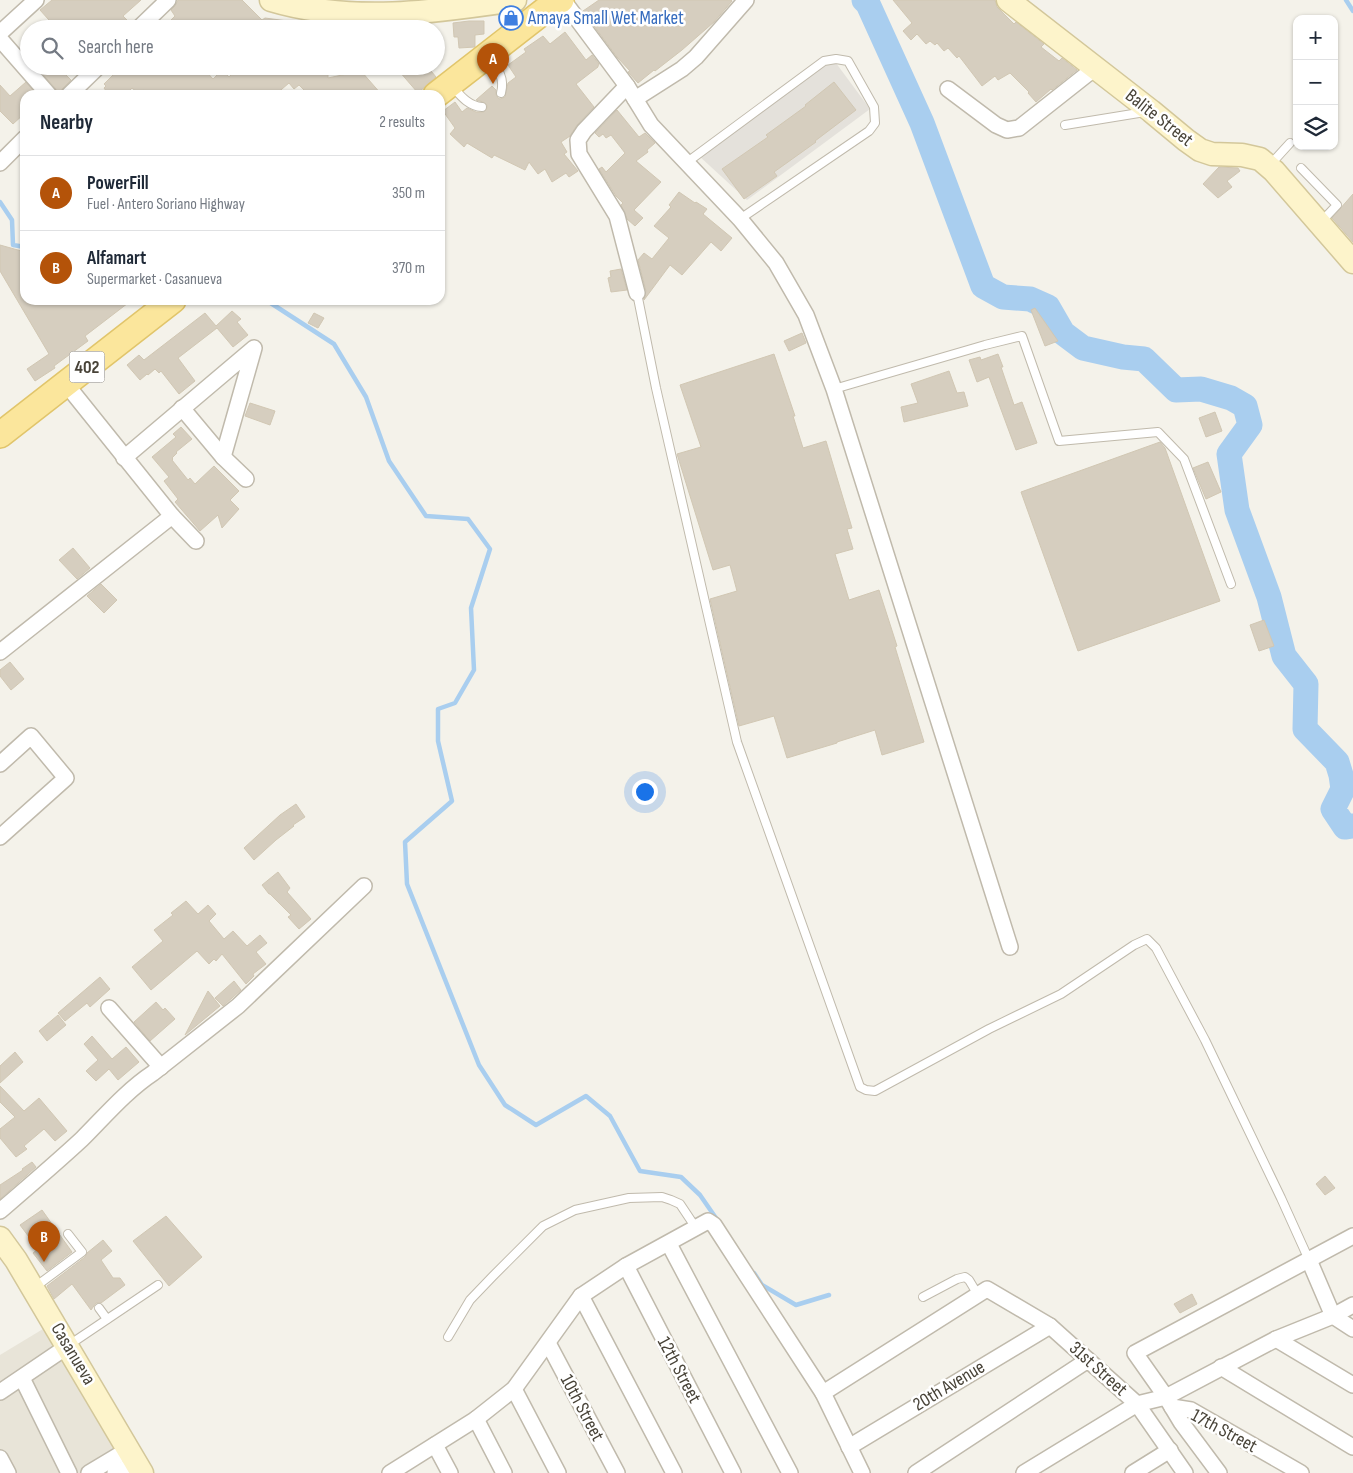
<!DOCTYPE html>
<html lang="en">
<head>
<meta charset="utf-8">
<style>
  body { margin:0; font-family:"Sofia Sans Condensed",sans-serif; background:#f2f2f3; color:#1f2937 }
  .controls { position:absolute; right:15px; top:15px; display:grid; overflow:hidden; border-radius:10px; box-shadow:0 1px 4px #0004 }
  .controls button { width:45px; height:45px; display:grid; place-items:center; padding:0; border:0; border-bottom:1px solid #e0e1e3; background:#fff; color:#1f2937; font:25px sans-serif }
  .you { position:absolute; left:644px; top:791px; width:18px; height:18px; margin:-12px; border:4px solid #fff; border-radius:50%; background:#1a73e8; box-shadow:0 0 0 8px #1a73e833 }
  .badge { display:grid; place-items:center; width:32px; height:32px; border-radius:50%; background:#b45309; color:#fff; font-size:16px; font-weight:700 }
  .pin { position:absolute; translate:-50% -41px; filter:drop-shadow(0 1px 2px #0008) }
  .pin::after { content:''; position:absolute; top:26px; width:18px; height:15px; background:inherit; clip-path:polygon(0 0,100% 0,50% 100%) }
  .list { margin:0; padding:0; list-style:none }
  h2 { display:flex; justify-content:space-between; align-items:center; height:65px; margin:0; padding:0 20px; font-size:21px }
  h2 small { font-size:16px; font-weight:400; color:#747a83 }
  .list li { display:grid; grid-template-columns:32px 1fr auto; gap:15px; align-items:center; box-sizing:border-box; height:75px; padding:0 20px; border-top:1px solid #e0e1e3 }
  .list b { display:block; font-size:19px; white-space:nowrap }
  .list p { margin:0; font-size:16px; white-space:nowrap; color:#747a83 }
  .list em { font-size:16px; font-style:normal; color:#747a83 }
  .icon { flex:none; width:28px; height:28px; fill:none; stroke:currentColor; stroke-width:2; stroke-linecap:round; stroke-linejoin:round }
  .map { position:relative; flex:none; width:1353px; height:1473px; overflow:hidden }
  .search { position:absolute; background:#fff; box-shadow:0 1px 4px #0004; left:20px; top:20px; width:425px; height:55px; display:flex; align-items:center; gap:12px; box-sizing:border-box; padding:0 18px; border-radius:28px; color:#747a83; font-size:19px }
  .panel { position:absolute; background:#fff; box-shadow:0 1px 4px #0004; left:20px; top:90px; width:425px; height:215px; border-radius:15px }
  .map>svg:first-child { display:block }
  .residential { fill:#e8e4d8 }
  .industrial { fill:#e4e1db }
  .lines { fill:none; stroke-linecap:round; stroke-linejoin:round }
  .stream { stroke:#a9ceef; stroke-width:4.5 }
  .river { stroke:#a9ceef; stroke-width:25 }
  .building { fill:#d6cebf; stroke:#d1c7b3 }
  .lane-casing { stroke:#c0baac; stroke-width:10 }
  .street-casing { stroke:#c0baac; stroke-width:18 }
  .secondary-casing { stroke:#d3c79a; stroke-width:25 }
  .primary-casing { stroke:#e1c56b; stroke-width:28 }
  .lane { stroke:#fff; stroke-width:8 }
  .street { stroke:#fff; stroke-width:15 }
  .secondary { stroke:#fdf4cb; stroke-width:22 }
  .primary { stroke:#fbe69c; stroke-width:25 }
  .labels { text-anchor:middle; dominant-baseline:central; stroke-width:5; stroke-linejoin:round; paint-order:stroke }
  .shield { fill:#fff; stroke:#7f7b74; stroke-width:1 }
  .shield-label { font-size:18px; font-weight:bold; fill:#484338 }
  .shop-label { font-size:19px; fill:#366cbe; stroke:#fff; text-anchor:start }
  .street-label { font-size:19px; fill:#484338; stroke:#fff }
</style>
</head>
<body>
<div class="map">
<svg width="1353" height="1473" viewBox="0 0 1353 1473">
  <rect width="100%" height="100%" fill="#f4f2ea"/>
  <!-- residential -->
  <polygon class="residential" points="43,1329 122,1463 127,1473 0,1473 0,1355"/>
  <!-- industrial -->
  <polygon class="industrial" points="833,59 870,109 747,200 698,155"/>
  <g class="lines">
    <!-- stream -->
    <g class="stream">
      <polyline points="1346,0 1353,11"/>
      <polyline points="0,202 12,220 13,245 25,247"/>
      <polyline points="266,300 334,344 366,397 389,461 426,516 468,519 490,549 471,608 474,670 455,703 438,709 438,741 452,801 405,842 407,884 479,1065 505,1105 536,1125 586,1096 610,1116 640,1171 681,1177 700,1195 718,1221"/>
      <polyline points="754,1273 762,1285 796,1305 829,1295"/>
    </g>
    <!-- river -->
    <polyline class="river" points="864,0 868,4 922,123 983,286 1003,297 1030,299 1048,307 1063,333 1083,348 1123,357 1144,359 1176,390 1201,389 1231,398 1245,406 1250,425 1229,454 1237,510 1269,597 1284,656 1306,684 1305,729 1337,762 1341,775 1343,789 1333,809 1345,827 1353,826"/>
  </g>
  <!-- building -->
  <g class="building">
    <polygon points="52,0 141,0 123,16 127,20 116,29 83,29 78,22 70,29 57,29 40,10"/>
    <polygon points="178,0 242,0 262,20 265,18 295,22 295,29 162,29 175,16 171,10 175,6"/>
    <polygon points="599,0 731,0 732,1 714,22 682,50 655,71 654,70 638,83 628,72 630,71 617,57 583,11"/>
    <polygon points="893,0 995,0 997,7 1014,24 1016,22 1044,44 1041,47 1059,61 1062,58 1077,70 1052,90 1051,89 1036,102 1028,93 1029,92 1010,73 998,80 995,76 982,86 959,56 957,58 948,48 944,51 937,43 935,45 930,41 926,44 917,34 911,40 903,31 912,23"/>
    <polygon points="469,21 484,21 484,34 475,35 475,47 459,48 458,37 454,37 453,23"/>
    <polygon points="565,32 586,60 592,55 599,64 598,66 598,67 576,84 594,107 577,125 570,136 561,142 567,152 564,154 578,171 569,177 566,173 552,182 545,169 538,174 529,162 525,170 494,155 492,158 467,143 464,147 450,134 455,128 443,111 455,102 462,112 467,108 476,112 484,112 487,108 487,105 483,102 476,100 492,86 496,90 496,94 498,98 500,99 505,97 508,83 516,77 508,65 526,52 524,49 543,36 550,44"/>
    <polygon points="43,66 70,66 63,72 71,80 62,89 60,95 58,95 56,89 39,70"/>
    <polygon points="122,66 201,66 213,79 222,70 229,77 240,66 328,66 328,78 361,71 382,95 309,95 299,85 294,89 289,83 275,95 149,95 143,90 139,94 132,88 125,95 109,95 104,88 106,86 104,84"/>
    <polygon points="404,66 427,66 436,77 418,93 399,71"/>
    <polygon points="26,82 37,95 25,95 25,113 13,124 0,111 0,85 10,96"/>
    <polygon points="834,82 856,110 815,141 816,142 774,172 777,176 744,199 722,169 768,137 766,135 806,106 805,105"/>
    <polygon points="617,110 639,137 645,133 655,143 647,150 648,152 636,161 661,182 634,210 643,218 635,226 627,219 621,205 623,203 616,196 599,169 602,167 606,172 625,153 611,135 606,138 603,134 599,137 595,133"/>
    <polygon points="1219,167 1238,168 1240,171 1227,181 1232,187 1218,198 1203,184"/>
    <polygon points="679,192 695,203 696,202 707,209 703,214 732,238 721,251 711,242 682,275 670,265 644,300 646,291 638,260 644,253 652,259 669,238 654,226 671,207 669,205"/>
    <polygon points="1353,194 1353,242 1332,218"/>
    <polygon points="0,245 25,252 25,300 132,300 85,336 88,341 54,366 55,368 35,381 27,369 49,354 0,271"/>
    <polygon points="621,269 627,290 611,292 608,278 611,277 610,271"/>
    <polygon points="1035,308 1058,341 1045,346 1031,310"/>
    <polygon points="232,311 241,319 237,322 248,335 233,347 217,328 178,358 195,381 179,394 161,371 159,373 155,369 148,375 147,374 140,380 127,365 139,355 144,360 205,313 216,326"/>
    <polygon points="314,313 324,318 318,328 308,323"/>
    <polygon points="802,333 806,343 789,351 784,341"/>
    <polygon points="774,354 795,416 793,416 803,448 826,441 852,528 847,529 853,549 835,554 849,600 879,590 897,646 895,647 924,742 882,755 875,730 837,742 837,743 787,758 774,716 739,726 710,599 737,591 730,565 713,570 677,454 701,447 680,385"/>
    <polygon points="998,354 1003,367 1001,367 1014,405 1022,402 1037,443 1016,450 989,377 977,382 969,360 980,357 981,360"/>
    <polygon points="949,371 957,393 964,392 968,406 904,422 901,407 918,403 911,384"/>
    <polygon points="250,403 275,411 270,425 245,416"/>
    <polygon points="1215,412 1222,431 1206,437 1199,418"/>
    <polygon points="181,427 192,439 176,452 177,453 172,458 173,459 172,460 188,480 190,478 195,484 214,466 239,491 230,500 239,509 222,528 218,515 200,531 175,502 178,499 164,481 169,477 152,457 176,437 173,434"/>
    <polygon points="1160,442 1165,448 1220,601 1078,651 1021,492"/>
    <polygon points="1208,462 1221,492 1206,499 1193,468"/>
    <polygon points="73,548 90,568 77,579 59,560"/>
    <polygon points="101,584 117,600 104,613 87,596"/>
    <polygon points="1264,620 1274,646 1259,651 1250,625"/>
    <polygon points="10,662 24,679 11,690 0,676 0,670"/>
    <polygon points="296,804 305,817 293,825 294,826 276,840 254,860 244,848 280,815"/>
    <polygon points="278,872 290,888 287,892 311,919 299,929 288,917 291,915 270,894 269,894 262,885"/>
    <polygon points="186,901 198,914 208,905 216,914 209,921 224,939 233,931 247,946 260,935 267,943 256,952 266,964 253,974 254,976 246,984 222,954 216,961 214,959 209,964 197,951 151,990 132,967 163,941 154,930 173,915 171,913"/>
    <polygon points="100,977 110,989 90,1007 87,1003 65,1021 58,1013"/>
    <polygon points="234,981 241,990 223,1006 215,998"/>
    <polygon points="208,991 220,1006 185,1035"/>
    <polygon points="156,1002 163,1010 165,1008 175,1019 150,1041 134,1022"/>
    <polygon points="58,1015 66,1025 47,1041 39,1031"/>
    <polygon points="92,1036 112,1059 126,1047 139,1062 118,1080 109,1069 96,1081 86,1071 98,1060 84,1044"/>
    <polygon points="15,1052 23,1062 0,1083 0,1066"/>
    <polygon points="0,1086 24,1111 39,1098 67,1131 55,1141 44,1129 24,1146 27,1149 16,1157 0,1138 0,1129 15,1117 0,1102"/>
    <polygon points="32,1162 36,1167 0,1199 0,1185 23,1170 22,1169"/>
    <polygon points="1325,1176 1335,1188 1325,1195 1316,1184"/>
    <polygon points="42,1210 72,1252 47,1271 33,1253 38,1249 20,1225"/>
    <polygon points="166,1216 202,1257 169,1286 133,1241"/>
    <polygon points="103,1240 112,1251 101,1260 113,1278 120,1278 125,1285 101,1303 96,1303 91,1310 72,1284 54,1299 47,1286 85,1257 87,1253"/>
    <polygon points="1192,1294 1197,1304 1180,1313 1174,1304"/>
  </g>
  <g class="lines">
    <!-- lane casing -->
    <g class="lane-casing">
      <g id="lane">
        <path d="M489,57C498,69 505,78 501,93"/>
        <path d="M452,86C460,95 468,106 482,107"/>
        <polyline points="1065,125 1145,112"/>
        <polyline points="686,163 824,61 836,59 848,61 874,107 875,123 869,131 740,219"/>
        <polyline points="1270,165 1290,143"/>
        <polyline points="1301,168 1337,205 1321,222"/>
        <polyline points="637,293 656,388 737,742 860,1087 866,1090 875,1091 989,1029 1061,994 1134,945 1147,939 1156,948 1205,1040 1281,1198 1309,1260"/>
        <polyline points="834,389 985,345 1022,336 1059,441 1158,432 1184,459 1231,584"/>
        <polyline points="35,1287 82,1252 68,1234"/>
        <polyline points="923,1297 957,1279 965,1277 969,1280 978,1295"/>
        <polyline points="99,1308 107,1319"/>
        <polyline points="448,1337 470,1300 493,1276 543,1226 575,1210 629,1198 662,1197 671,1200 680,1204 696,1228"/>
        <polyline points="69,1345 158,1285"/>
      </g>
    </g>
    <!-- street casing -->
    <g class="street-casing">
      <g id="street">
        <polyline points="563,0 627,86 651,125 740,219 776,263 806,315 834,389 1010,947"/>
        <polyline points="138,29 168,0"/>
        <polyline points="0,33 36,0"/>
        <polyline points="0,39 49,95"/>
        <polyline points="627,86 584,131 578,140 579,154 617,216 637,293"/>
        <polyline points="948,89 996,125 1007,130 1019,128 1095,68"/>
        <polyline points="69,95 99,66"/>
        <polyline points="635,99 682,69 696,57 746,0"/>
        <polyline points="0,163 25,138"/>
        <polyline points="66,384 172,516 196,541"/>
        <polyline points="182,408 223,457 246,479"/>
        <polyline points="124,458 254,348 223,457"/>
        <polyline points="0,652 172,516"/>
        <polyline points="0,764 31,736 66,778 0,837"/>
        <polyline points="109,1008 161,1067"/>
        <path d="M0,1211C28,1187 55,1164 82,1139C105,1116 126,1091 153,1073L238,1006L364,886"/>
        <polyline points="669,1244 790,1473"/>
        <polyline points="1309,1260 1333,1316 1353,1329"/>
        <polyline points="626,1266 733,1473"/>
        <polyline points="581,1296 674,1473"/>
        <polyline points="1353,1305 1333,1316 1276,1339 1353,1385"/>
        <polyline points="548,1343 617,1473"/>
        <polyline points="1221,1367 1353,1447"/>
        <polyline points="22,1378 69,1473"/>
        <polyline points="514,1389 558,1473"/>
        <polyline points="0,1392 68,1346"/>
        <polyline points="1172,1407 1191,1410 1301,1473"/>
        <polyline points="476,1419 504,1473"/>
        <polyline points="435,1445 450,1473"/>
        <polyline points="849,1447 1050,1326"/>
        <polyline points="0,1458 8,1473"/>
        <polyline points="89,1473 129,1449"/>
        <polyline points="115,1473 137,1463"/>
        <polyline points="390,1473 476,1419 514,1389 581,1296 626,1266 708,1221 714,1225 823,1393"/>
        <polyline points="862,1473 823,1393 987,1289 1050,1326 1137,1404 1185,1473"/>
        <polyline points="916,1473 1088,1360"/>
        <polyline points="1024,1473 1137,1404 1166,1397 1276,1339"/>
        <polyline points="1133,1473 1170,1450"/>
        <polyline points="1219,1473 1181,1422 1166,1397 1135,1353 1353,1236"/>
      </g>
    </g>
    <!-- secondary casing -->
    <g class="secondary-casing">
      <g id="secondary">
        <path d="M271,0C351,24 435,12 515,0"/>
        <polyline points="1008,0 1151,111 1186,140 1200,150 1212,154 1242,155 1260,159 1274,171 1353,262"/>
        <polyline points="0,1238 16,1260 142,1473"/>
      </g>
    </g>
    <!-- primary casing -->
    <g class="primary-casing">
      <g id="primary">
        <polyline points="436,95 544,11 561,0"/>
        <polyline points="0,435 173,300"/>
      </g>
    </g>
    <!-- lane -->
    <use href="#lane" class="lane"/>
    <!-- street -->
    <use href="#street" class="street"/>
    <!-- secondary -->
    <use href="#secondary" class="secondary"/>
    <!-- primary -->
    <use href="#primary" class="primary"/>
  </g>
  <!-- icons -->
  <defs>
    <g id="shop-ring" transform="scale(1.25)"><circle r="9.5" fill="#fff" stroke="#3f7fe0" stroke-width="1.5"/><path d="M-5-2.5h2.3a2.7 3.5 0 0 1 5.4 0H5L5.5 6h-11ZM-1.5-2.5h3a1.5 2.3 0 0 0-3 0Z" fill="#3f7fe0"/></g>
  </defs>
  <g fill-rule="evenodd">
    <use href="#shop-ring" x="511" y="18"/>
  </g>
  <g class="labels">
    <!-- shield labels -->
    <rect class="shield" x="69.5" y="351.5" width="35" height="31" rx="4"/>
    <g class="shield-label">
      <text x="87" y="367">402</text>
    </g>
    <!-- shop labels -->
    <g class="shop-label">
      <text x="528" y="18">Amaya Small Wet Market</text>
    </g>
    <!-- street labels -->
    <g class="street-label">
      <text transform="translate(1159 118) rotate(38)">Balite Street</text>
      <text transform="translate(73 1354) rotate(59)">Casanueva</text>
      <text transform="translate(1098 1369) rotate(42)">31st Street</text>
      <text transform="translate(679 1370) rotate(62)">12th Street</text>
      <text transform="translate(949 1386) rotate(-31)">20th Avenue</text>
      <text transform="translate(582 1408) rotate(62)">10th Street</text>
      <text transform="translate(1224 1431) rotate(28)">17th Street</text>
    </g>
  </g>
</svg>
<div class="controls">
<button>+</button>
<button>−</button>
<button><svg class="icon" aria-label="layers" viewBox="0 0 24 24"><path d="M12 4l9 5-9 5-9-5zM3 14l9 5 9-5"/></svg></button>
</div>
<div class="you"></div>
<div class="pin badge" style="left:493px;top:84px">A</div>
<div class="pin badge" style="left:44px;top:1262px">B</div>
<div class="search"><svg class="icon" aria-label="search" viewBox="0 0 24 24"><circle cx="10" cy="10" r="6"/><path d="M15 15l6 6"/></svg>Search here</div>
<section class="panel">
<h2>Nearby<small>2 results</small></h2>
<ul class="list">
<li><span class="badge">A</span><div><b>PowerFill</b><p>Fuel · Antero Soriano Highway</p></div><em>350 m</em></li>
<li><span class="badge">B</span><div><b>Alfamart</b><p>Supermarket · Casanueva</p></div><em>370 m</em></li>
</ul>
</section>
</div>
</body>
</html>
